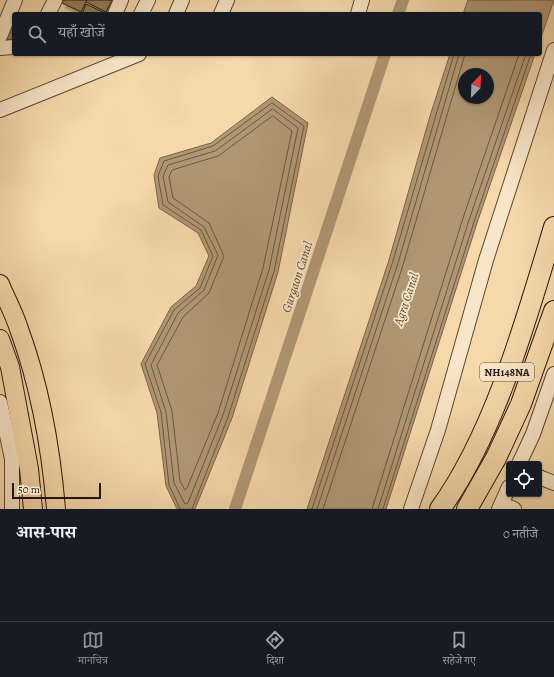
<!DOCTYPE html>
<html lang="hi">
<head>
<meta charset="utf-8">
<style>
  body { margin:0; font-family:Alegreya,"Noto Serif Devanagari",serif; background:#20242c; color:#f1f3f6 }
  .controls { position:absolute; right:12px; bottom:12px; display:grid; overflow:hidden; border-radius:4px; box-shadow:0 1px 3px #0004 }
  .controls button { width:36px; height:36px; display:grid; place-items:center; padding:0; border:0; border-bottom:1px solid #363941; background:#171b24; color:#f1f3f6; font:20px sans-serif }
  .compass { position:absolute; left:458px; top:68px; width:36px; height:36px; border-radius:50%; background:#171b24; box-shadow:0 1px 3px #0004; rotate:23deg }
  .scale { position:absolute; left:12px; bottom:10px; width:89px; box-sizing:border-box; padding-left:4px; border:2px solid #271609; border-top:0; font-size:11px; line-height:14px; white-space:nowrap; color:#271609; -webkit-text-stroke:3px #f8e6c8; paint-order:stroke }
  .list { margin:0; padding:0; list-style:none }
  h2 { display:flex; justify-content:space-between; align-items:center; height:52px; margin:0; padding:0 16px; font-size:17px }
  h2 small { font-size:13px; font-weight:400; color:#9ea1a6 }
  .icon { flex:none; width:22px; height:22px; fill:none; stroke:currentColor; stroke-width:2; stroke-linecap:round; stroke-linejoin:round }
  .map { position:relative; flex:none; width:554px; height:509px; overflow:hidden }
  .search { position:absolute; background:#171b24; box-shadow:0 1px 3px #0004; left:12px; right:12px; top:12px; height:44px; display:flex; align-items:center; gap:10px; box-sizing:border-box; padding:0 14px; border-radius:4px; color:#9ea1a6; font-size:15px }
  .sheet { height:112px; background:#171b24 }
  nav { display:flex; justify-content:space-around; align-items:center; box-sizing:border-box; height:56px; border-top:1px solid #363941; background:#171b24; font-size:11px; color:#9ea1a6 }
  nav a { display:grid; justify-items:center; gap:2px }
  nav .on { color:#8c9099 }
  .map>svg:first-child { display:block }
  .water { fill:#af9774; stroke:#796349; fill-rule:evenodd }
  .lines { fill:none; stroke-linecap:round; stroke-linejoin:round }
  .shore { stroke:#6b563e; stroke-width:1 }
  .canal { stroke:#af9774; stroke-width:12 }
  .building { fill:#927b5d; stroke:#271609; filter:url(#shadow) }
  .minor-casing { stroke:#5a4732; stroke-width:16 }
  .major-casing { stroke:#271609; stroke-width:20 }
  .highway-casing { stroke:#271609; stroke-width:22 }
  .minor { stroke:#f8e6c8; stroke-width:14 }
  .major { stroke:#f5d9ab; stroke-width:18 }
  .highway { stroke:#f5d9ab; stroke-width:20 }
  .labels { text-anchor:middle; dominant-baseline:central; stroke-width:3.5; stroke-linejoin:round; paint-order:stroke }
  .shield { fill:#f8e6c8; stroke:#665442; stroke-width:1 }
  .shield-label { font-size:11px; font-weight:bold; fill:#271609 }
  .water-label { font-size:13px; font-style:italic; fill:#5d4a34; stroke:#f8e6c8 }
</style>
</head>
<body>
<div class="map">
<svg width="554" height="509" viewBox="0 0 554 509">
  <defs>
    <filter id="shadow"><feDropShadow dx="2.5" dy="4.5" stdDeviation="1" flood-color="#0004"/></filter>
  </defs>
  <rect width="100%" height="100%" fill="#f5d9ab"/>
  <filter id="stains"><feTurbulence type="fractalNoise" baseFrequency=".005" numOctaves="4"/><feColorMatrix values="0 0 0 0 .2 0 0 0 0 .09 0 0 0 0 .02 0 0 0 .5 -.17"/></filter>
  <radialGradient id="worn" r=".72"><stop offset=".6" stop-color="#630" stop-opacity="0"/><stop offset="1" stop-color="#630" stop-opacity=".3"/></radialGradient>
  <!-- water -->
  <g class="water">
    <polygon points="468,0 554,0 540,40 540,14 463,14"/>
    <path d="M450,54H535L477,223L386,509H307L389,260L430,116ZM464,74H488V98H464Z"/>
    <polygon points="272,97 308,123 278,272 232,418 195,509 177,509 166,486 157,413 141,364 171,307 196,286 209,256 198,233 159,208 154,175 160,158 211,143"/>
  </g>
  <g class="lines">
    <!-- shore -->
    <g class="shore">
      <polygon points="273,109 298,128 269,270 223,415 188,503 185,504 174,483 166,412 151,365 178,313 204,290 218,255 204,227 168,202 163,176 168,165 215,151"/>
      <polygon points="273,116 292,131 263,268 218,413 187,488 185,490 180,481 172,411 157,365 183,317 209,293 224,256 209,223 173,198 169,177 172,170 218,156"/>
      <polyline points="180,509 169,485 161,412 145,364 174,310 200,288 213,256 201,230 163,205 158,176 164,161 213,146 272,103 304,126 274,271 228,417 192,509"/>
      <polyline points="312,509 393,261 454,54"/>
      <polyline points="317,509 398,263 459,54"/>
      <polyline points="323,509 403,265 465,54"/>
      <polyline points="372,509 463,218 519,54"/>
      <polyline points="378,509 469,220 526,54"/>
      <polyline points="383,509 474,222 531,54"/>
    </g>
    <!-- canal -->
    <g class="canal">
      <polyline points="398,14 403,0"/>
      <polyline points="235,509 385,54"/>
    </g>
  </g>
  <!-- building -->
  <g class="building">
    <polygon points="64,0 87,0 81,12 62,3"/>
    <polygon points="87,0 112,0 106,12 86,2"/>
    <polygon points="86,4 105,13 105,14 82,14"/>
    <polygon points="14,20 14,42 5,38"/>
  </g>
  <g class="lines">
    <!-- minor casing -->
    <g class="minor-casing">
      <g id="minor">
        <polyline points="48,14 55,0"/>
        <polyline points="115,14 121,0"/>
        <polyline points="141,14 148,0"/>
        <polyline points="176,14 182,0"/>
        <polyline points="221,14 227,0"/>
        <polyline points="358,14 362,0"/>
        <polyline points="0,36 15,0"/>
        <polyline points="0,48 14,47"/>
        <polyline points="0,110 139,54"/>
        <polyline points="0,402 12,459 12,509"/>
        <polyline points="519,464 533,434 554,374"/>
        <polyline points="539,477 554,483"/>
        <polyline points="509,507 514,509"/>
        <polyline points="411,509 438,430 486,260 554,50"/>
        <polyline points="499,509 509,487"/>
      </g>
    </g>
    <!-- major casing -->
    <g class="major-casing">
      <g id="major">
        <path d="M0,284C6,299 14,313 19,329C40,386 51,449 56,509"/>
        <polyline points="0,339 10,367 29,469 33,509"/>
      </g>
    </g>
    <!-- highway casing -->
    <g class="highway-casing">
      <g id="highway">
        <path d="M440,509C495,433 527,317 554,227"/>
        <polyline points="467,509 496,458 521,404 554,311"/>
      </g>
    </g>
    <!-- minor -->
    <use href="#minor" class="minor"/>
    <!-- major -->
    <use href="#major" class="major"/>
    <!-- highway -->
    <use href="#highway" class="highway"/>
  </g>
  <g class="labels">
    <!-- shield labels -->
    <rect class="shield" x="480" y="363" width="54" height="18" rx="3"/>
    <g class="shield-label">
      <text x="507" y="372">NH148NA</text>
    </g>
    <!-- water labels -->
    <g class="water-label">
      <text transform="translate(297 277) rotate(-72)">Gurgaon Canal</text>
      <text transform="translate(406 299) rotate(-72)">Agra Canal</text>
    </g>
  </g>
  <rect width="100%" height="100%" filter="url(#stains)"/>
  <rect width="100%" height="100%" fill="url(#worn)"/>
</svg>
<div class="controls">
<button><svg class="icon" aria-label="locate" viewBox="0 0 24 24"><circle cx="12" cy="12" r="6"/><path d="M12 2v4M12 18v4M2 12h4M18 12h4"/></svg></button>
</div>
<svg class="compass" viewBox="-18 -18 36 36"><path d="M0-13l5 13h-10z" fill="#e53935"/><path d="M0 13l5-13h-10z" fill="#9ea1a6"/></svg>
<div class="scale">50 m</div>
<div class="search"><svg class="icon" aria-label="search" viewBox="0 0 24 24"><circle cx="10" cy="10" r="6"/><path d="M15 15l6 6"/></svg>यहाँ खोजें</div>
</div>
<section class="sheet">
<h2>आस-पास<small>0 नतीजे</small></h2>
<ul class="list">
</ul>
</section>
<nav>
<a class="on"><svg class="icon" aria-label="map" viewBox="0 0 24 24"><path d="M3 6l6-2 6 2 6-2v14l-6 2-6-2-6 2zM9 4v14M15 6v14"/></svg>मानचित्र</a>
<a><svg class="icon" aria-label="directions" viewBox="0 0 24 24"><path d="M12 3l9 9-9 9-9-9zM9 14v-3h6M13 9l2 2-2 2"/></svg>दिशा</a>
<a><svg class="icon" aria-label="saved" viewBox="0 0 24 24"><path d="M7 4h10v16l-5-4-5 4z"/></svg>सहेजे गए</a>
</nav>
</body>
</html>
